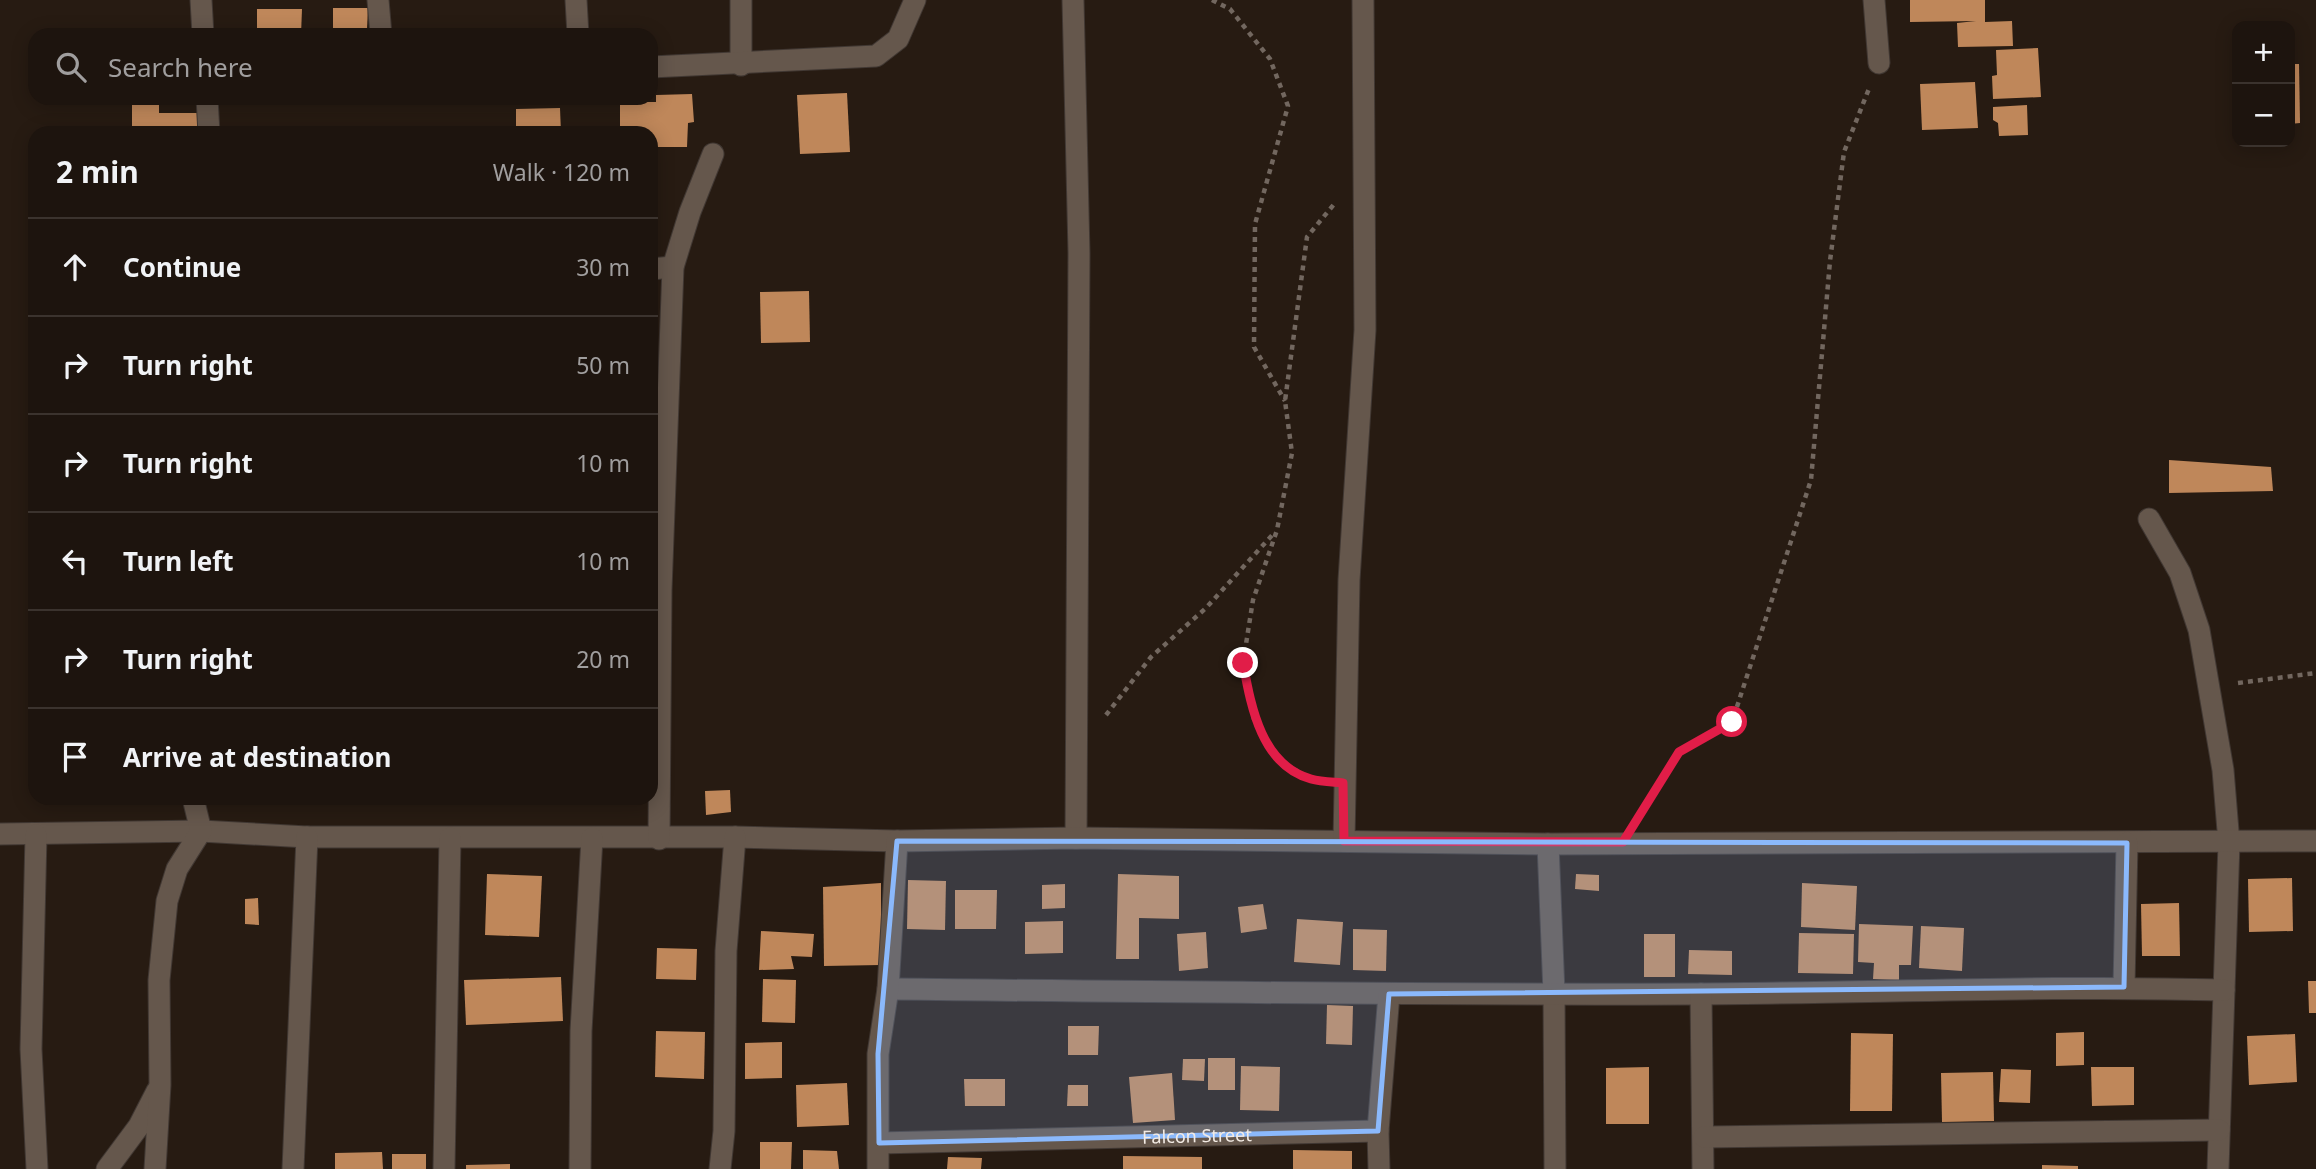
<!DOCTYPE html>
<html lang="en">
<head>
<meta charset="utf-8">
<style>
  body { margin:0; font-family:"Noto Sans",sans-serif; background:#251d17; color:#f1f3f6 }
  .controls { position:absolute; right:21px; top:21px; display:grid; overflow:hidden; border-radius:14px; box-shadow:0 4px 18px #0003 }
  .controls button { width:63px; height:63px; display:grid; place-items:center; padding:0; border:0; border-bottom:2px solid #3b332e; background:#1d140e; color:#f1f3f6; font:35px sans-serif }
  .stop { position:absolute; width:21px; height:21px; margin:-16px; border:5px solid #e11d48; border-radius:50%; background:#fff }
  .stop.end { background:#e11d48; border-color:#fff; box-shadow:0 2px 7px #0008 }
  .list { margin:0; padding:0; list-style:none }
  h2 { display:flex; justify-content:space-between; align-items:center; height:91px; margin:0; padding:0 28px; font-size:30px }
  h2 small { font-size:23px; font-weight:400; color:#a09e9e }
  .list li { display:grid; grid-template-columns:46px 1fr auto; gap:21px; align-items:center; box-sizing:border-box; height:98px; padding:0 28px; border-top:2px solid #3b332e }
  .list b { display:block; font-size:26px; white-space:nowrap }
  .list em { font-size:23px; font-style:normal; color:#a09e9e }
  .icon { flex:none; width:38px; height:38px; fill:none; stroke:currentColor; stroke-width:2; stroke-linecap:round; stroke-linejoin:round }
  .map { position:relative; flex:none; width:2316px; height:1169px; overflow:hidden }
  .search { position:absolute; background:#1d140e; box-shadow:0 4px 18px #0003; left:28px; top:28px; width:630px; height:77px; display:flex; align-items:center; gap:18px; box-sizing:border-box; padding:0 24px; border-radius:21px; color:#a09e9e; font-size:26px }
  .panel { position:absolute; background:#1d140e; box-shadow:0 4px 18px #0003; left:28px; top:126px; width:630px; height:679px; border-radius:21px }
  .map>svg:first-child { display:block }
  .building { fill:#bf875a }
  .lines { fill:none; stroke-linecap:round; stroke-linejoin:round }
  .street-casing { stroke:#413833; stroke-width:23 }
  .path { stroke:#72675f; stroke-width:4.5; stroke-dasharray:5 5; stroke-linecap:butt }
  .street { stroke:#65574c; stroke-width:21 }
  .route { stroke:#e11d48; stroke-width:9 }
  .marked { fill:#8bb9fc; fill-opacity:0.2; stroke:#8bb9fc; stroke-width:5; stroke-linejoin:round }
  .labels { text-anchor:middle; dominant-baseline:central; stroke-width:7; stroke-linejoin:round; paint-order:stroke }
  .street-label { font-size:18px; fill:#f3ebe4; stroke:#271b12 }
</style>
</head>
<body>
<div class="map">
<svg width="2316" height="1169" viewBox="0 0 2316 1169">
  <rect width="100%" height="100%" fill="#271b12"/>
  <!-- building -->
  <g class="building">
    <polygon points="1910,0 1985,0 1985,22 2012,21 2013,46 1958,47 1957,23 1976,21 1910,22"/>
    <polygon points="333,8 368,8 367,29 333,29"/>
    <polygon points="257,9 302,9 301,35 257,35"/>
    <polygon points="2038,48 2041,97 1993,99 1992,76 1997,75 1996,50"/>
    <polygon points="2290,64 2299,64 2300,123 2290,124"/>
    <polygon points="1975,82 1978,128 1922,130 1920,84"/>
    <polygon points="847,93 850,152 800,154 797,95"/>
    <polygon points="692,94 694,122 688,123 687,147 656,147 656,138 651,138 651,133 620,133 620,102 656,102 656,95"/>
    <polygon points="132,98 159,98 159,113 197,113 197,133 132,133"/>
    <polygon points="2027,105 2028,135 1999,136 1998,123 1993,120 1993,107"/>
    <polygon points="560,108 561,133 516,133 516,109"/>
    <polygon points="809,291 810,342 761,343 760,292"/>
    <polygon points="2169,460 2271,467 2273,491 2169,493"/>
    <polygon points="730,790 731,812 706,815 705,791"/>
    <polygon points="487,874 542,876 539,937 485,935"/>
    <polygon points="1118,874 1179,876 1179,919 1139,918 1139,959 1116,959"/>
    <polygon points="1576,874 1599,875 1599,891 1575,889"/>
    <polygon points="2292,878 2293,931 2249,932 2248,879"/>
    <polygon points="908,880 946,881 945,930 907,929"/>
    <polygon points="881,883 881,965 824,966 823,887"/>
    <polygon points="1802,883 1857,886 1855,930 1801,927"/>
    <polygon points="1065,884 1065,908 1042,909 1042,885"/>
    <polygon points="955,890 997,890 996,929 955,929"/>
    <polygon points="258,898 259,925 245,924 245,899"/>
    <polygon points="2179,903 2180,956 2142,956 2141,904"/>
    <polygon points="1263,904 1267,929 1241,933 1238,907"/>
    <polygon points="1297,919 1343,922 1340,965 1294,962"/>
    <polygon points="1063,921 1063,953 1025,954 1025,922"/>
    <polygon points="1859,924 1913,926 1911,965 1899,965 1899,980 1873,979 1874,963 1858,962"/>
    <polygon points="1921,926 1964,928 1962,971 1919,968"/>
    <polygon points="1353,929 1387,930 1386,971 1353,970"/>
    <polygon points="761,931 814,934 812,957 791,956 794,969 759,970"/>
    <polygon points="1206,932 1208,968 1179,971 1177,934"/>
    <polygon points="1799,933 1854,934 1853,974 1798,973"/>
    <rect x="1644" y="934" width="31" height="43"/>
    <polygon points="657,948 697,949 696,980 656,979"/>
    <polygon points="1689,950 1732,951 1732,975 1688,974"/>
    <polygon points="561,977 563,1021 466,1025 464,980"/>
    <polygon points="763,979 796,980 795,1023 762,1022"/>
    <polygon points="2308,981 2316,981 2316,1013 2309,1013"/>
    <polygon points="1327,1005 1353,1006 1352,1045 1326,1044"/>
    <polygon points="1068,1026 1099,1026 1098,1055 1068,1055"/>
    <polygon points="656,1031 705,1032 704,1079 655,1077"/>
    <polygon points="2084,1032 2084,1065 2056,1066 2056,1033"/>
    <polygon points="1851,1033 1893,1034 1892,1111 1850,1111"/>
    <polygon points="2295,1034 2297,1082 2249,1085 2247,1036"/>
    <polygon points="782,1042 782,1078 745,1079 745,1043"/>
    <rect x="1208" y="1058" width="27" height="32"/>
    <polygon points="1183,1059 1205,1059 1204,1081 1182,1080"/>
    <polygon points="1241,1066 1280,1067 1279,1111 1240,1110"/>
    <polygon points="1649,1067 1649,1124 1606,1124 1606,1068"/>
    <polygon points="2091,1067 2134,1067 2134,1105 2092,1106"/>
    <polygon points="2001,1069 2031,1070 2030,1103 1999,1102"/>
    <polygon points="1993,1072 1994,1121 1942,1122 1941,1073"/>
    <polygon points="1172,1073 1175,1120 1133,1123 1129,1077"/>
    <polygon points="964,1079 1005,1079 1005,1106 965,1106"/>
    <polygon points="847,1083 849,1125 797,1127 796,1085"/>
    <polygon points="1068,1085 1088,1085 1088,1106 1067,1106"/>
    <polygon points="760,1142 792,1142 791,1169 760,1169"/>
    <polygon points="803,1150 837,1151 839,1169 803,1169"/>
    <polygon points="1293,1150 1352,1151 1352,1169 1293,1169"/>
    <polygon points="382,1152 383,1169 335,1169 335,1153"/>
    <rect x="392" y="1154" width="34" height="15"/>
    <polygon points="1123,1156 1202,1157 1202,1169 1123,1169"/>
    <polygon points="948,1157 982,1158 981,1169 947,1169"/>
    <polygon points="510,1164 510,1169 466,1169 466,1165"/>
    <polygon points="2042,1165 2078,1166 2078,1169 2042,1169"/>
  </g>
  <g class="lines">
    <!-- street casing -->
    <g class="street-casing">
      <g id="street">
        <polyline points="201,0 203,35"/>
        <polyline points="378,0 381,35"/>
        <polyline points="576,0 578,35"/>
        <polyline points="1073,0 1079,253 1076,838"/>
        <polyline points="1874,0 1879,63"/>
        <polyline points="741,65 741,0"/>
        <polyline points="651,67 876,56 898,39 915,0"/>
        <polyline points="207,98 209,133"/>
        <polyline points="651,269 673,267"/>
        <polyline points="2149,519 2180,573 2199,630 2223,770 2229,843 2218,1169"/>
        <polyline points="0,834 201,831 307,837 735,837 897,841 1076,838 1548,844 2316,841"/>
        <polyline points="36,835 31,1049 37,1169"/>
        <polyline points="659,839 661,590 673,267 690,212 713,154"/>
        <polyline points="1344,841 1349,580 1365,330 1363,0"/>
        <polyline points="1548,844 1554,993 1555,1169"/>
        <polyline points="2124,987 2127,843"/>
        <path d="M888,989C1159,992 1430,995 1700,994C1875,993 2050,985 2224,990"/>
        <polyline points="1701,994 1703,1169"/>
        <polyline points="1704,1137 2219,1130"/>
        <path id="s1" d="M879,1143L1378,1131"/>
        <polyline points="107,1169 139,1126 157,1091"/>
        <polyline points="155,1169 160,1085 159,980 167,901 177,869 201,831 193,798"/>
        <polyline points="293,1169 307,837"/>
        <polyline points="444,1169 450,838"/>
        <polyline points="580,1169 581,1031 592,838"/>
        <polyline points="720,1169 724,1131 726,951 735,837"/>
        <polyline points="878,1169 878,1054 888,989 897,841"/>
        <polyline points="1379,1169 1378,1131 1389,994"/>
      </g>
    </g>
    <!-- path -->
    <g class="path">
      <polyline points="1212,0 1230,9 1270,59 1288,106 1255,224 1254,347 1285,401"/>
      <polyline points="2238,683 2316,673"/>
      <polyline points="1106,715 1151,657 1206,608 1275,532"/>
      <polyline points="1318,780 1310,779 1280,761 1254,719 1243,663 1253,600 1277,530 1292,453 1285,401 1307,237 1335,203"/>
      <polyline points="1640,814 1679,752 1732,722 1811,480 1830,261 1844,152 1870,86"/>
    </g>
    <!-- street -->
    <use href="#street" class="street"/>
  </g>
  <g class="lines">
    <!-- route -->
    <path class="route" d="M1243,663C1251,706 1261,765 1311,779C1321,782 1333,782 1343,783L1344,841L1623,842L1679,752L1732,722"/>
  </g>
  <!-- marked area -->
  <path class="marked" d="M897,841L2127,843L2124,987L1389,994L1378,1131L879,1143L878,1054Z"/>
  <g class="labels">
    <!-- street labels -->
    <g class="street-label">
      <text stroke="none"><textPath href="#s1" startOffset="318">Falcon Street</textPath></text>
    </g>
  </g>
</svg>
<div class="controls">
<button>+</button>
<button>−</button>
</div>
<div class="stop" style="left:1732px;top:722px"></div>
<div class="stop end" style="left:1243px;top:663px"></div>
<div class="search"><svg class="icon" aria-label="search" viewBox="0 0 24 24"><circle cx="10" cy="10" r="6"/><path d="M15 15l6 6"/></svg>Search here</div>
<section class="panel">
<h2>2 min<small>Walk · 120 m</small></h2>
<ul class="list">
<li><svg class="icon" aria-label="ahead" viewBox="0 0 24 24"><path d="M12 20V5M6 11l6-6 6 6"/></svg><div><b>Continue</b></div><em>30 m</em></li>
<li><svg class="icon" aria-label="right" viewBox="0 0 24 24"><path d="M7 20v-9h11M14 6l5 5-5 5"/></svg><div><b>Turn right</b></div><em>50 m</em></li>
<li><svg class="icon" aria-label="right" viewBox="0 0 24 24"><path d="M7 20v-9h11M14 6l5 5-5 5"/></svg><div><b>Turn right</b></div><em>10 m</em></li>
<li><svg class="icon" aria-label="left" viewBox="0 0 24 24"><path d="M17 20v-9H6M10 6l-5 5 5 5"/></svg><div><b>Turn left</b></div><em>10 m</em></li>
<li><svg class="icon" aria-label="right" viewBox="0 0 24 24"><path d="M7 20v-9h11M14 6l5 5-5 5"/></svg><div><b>Turn right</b></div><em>20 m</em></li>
<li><svg class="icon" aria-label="arrive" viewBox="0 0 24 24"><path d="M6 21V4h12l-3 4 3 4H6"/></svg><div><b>Arrive at destination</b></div></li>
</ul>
</section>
</div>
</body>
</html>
